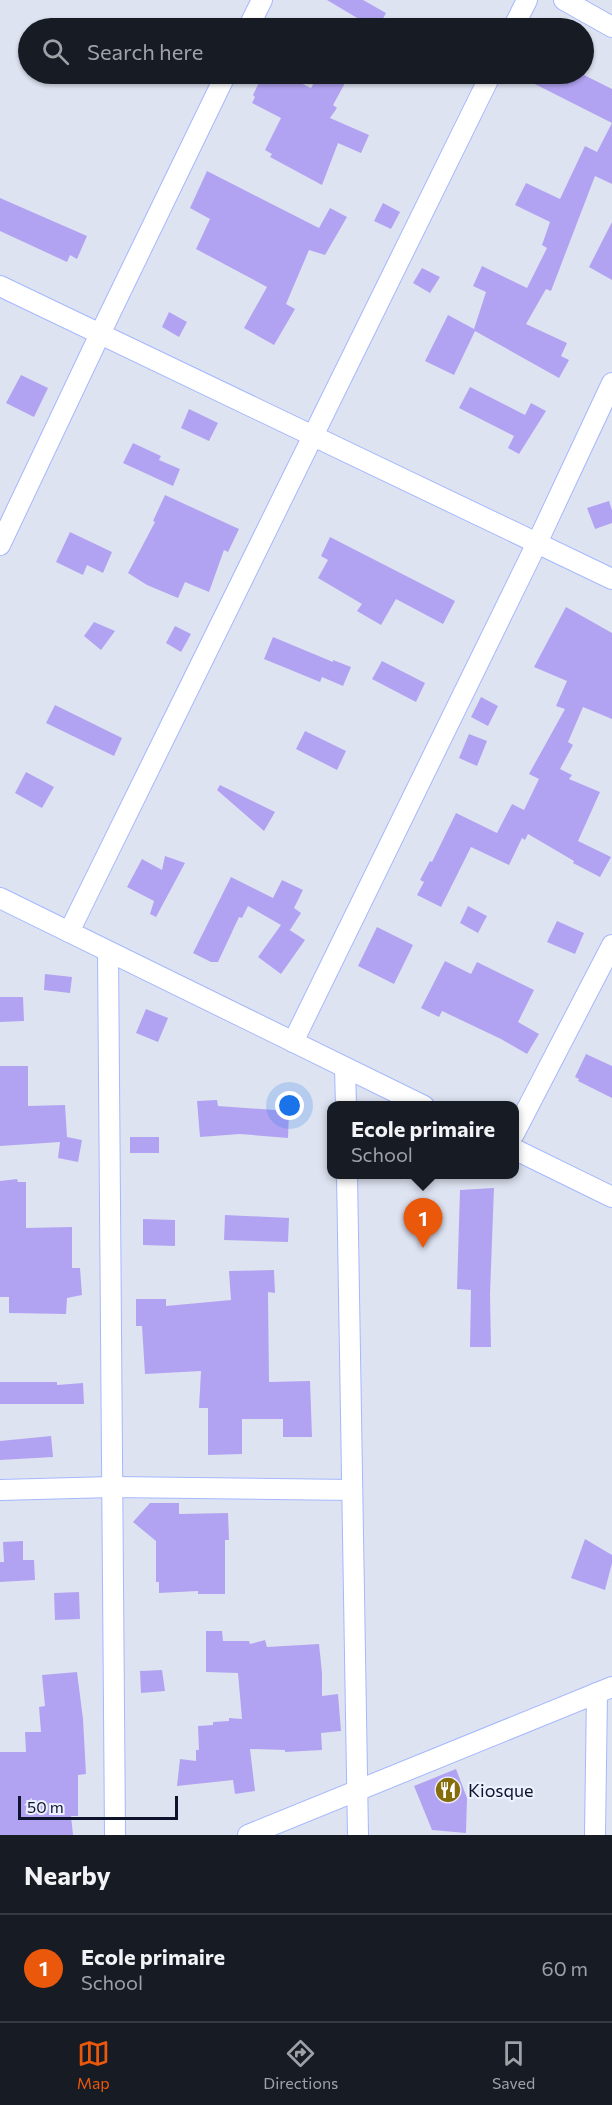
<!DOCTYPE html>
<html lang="en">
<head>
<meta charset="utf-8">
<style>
  body { margin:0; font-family:Commissioner,sans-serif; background:#242831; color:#f1f3f6 }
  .scale { position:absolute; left:18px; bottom:15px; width:160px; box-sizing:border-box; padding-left:6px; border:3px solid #0f142d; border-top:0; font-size:16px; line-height:21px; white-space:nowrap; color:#0f142d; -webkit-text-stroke:4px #ecf0ff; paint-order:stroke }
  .you { position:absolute; left:290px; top:1106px; width:21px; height:21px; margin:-15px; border:4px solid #fff; border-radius:50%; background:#1a73e8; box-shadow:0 0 0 9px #1a73e833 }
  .badge { display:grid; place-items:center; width:39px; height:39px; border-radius:50%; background:#ea580c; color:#fff; font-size:20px; font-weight:700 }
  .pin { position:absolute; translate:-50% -50px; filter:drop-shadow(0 2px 3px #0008) }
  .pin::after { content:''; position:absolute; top:32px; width:21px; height:18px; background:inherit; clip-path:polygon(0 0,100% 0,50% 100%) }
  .popup { position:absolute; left:327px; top:1101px; width:192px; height:78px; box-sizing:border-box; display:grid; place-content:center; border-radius:12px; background:#171b24; filter:drop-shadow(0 2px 4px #0005); font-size:20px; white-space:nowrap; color:#9ea1a6 }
  .popup b { font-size:22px; color:#f1f3f6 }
  .popup::after { content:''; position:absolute; left:50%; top:100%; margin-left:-12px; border:12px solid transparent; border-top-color:#171b24 }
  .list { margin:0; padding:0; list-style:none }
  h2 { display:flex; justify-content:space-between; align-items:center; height:78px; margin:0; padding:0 24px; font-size:26px }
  h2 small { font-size:20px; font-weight:400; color:#9ea1a6 }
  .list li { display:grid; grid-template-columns:39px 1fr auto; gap:18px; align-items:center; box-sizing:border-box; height:108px; padding:0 24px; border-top:2px solid #363941 }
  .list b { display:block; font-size:22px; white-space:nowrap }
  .list p { margin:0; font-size:20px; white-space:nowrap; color:#9ea1a6 }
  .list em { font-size:20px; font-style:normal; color:#9ea1a6 }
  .icon { flex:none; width:33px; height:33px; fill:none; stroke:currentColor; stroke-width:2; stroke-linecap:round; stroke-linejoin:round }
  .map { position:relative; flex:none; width:612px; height:1835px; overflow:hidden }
  .search { position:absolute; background:#171b24; box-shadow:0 2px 4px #0004; left:18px; right:18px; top:18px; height:66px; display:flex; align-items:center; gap:15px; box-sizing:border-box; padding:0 21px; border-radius:33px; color:#9ea1a6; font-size:22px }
  .sheet { height:186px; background:#171b24 }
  nav { display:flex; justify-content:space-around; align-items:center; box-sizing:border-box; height:84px; border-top:2px solid #363941; background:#171b24; font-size:16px; color:#9ea1a6 }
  nav a { display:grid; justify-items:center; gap:3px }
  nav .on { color:#ea580c }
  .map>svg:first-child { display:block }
  .building { fill:#b2a3f2 }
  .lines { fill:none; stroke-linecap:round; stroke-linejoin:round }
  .street-casing { stroke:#a5b8fe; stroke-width:22 }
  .street { stroke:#fff; stroke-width:20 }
  .labels { text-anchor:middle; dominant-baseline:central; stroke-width:4.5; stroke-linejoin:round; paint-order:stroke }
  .poi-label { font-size:18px; fill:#0f142d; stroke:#ecf0ff; text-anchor:start }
</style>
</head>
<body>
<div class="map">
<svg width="612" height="1835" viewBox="0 0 612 1835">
  <rect width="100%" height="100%" fill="#dee3f2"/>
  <!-- building -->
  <g class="building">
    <polygon points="327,0 363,0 386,13 378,28 374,28"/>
    <polygon points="263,74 281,74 311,88 319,74 350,74 333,105 337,108 330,118 369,135 361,153 338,143 322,185 270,157 272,154 265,150 281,118 252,103 255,97 253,95"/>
    <polygon points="515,74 582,74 612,89 612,184 595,176 551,291 546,289 526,324 567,343 561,356 569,360 559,378 475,331 454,375 425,361 448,315 474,329 486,292 473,286 482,266 527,288 547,248 542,245 550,222 515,205 526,183 560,199 585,146 597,152 612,123"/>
    <polygon points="207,171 319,228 330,208 347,217 325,255 309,250 286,304 295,309 274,345 244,328 267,287 196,249 210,219 190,208"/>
    <polygon points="0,198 87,236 77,259 70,255 67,262 0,231"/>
    <polygon points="383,203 400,212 391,229 374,221"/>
    <polygon points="612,222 612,280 589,267"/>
    <polygon points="422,268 440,277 430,293 413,283"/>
    <polygon points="169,312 187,322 179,337 162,327"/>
    <polygon points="21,375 48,388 34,417 6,403"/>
    <polygon points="470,387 525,415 531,403 546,411 519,454 508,448 514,436 459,408"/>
    <polygon points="189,409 218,423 209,441 181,428"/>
    <polygon points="133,443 161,456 159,460 180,469 173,486 123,463"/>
    <polygon points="165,495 239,529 228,552 224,550 209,592 185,582 178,598 147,585 128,573 155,522 153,521"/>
    <polygon points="609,501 612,510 612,523 595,529 587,508"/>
    <polygon points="70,532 112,552 103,573 87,565 83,575 56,562"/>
    <polygon points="330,537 455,601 443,624 396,599 381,625 357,611 362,604 318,578 328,560 321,556"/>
    <polygon points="566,607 612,633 612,719 583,707 568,742 573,745 560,769 572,775 569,779 600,792 578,841 611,857 600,877 573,863 574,861 528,834 525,840 522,838 509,865 471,847 441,907 417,895 424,882 420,880 430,861 432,862 456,813 497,833 512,804 524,810 539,779 529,774 565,709 556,706 567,681 534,667"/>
    <polygon points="94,622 115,631 101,650 84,636"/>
    <polygon points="175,626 191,634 181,652 166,643"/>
    <polygon points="273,637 333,662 333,660 351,667 343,686 322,677 320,682 264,659"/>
    <polygon points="382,661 425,683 416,702 372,679"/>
    <polygon points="481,697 498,706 488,726 471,717"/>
    <polygon points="55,705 122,738 114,756 46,723"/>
    <polygon points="305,731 346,751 337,770 296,749"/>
    <polygon points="469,734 487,741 477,766 459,758"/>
    <polygon points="26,772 54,787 42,808 15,793"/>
    <polygon points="220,785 275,812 264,831 217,790"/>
    <polygon points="165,856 185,863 156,917 150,914 154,901 127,887 142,859 162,870"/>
    <polygon points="231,877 273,898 282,880 303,890 294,908 301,913 290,930 288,929 305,940 281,974 258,957 281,925 248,906 242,918 239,917 218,962 211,962 193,953"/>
    <polygon points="468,906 487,916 478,933 460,923"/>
    <polygon points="557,921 584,933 575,954 547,942"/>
    <polygon points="377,927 413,945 394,984 358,966"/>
    <polygon points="445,961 471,974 477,962 534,990 518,1022 539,1034 527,1054 501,1039 442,1011 439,1017 421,1008"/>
    <polygon points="45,974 72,977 70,993 44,990"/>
    <polygon points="0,997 23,997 24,1021 0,1022"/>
    <polygon points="146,1009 168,1018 158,1042 136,1033"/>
    <polygon points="586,1054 612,1066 612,1098 578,1081 579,1079 575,1077"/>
    <polygon points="0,1066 28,1066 28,1106 65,1105 67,1137 82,1140 78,1162 58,1158 60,1142 0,1146"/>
    <polygon points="217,1100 218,1106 289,1111 288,1138 240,1134 200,1137 197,1101"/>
    <rect x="130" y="1137" width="29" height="16"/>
    <polygon points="17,1179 18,1182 26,1182 26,1228 72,1227 72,1268 80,1268 82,1295 67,1298 66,1314 9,1313 9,1297 0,1297 0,1181"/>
    <polygon points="494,1188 490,1294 491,1347 470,1347 471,1290 457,1289 460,1190"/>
    <polygon points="225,1215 289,1218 288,1242 224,1240"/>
    <polygon points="143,1219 175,1220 175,1246 143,1245"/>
    <polygon points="274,1270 275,1293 268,1292 269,1382 310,1381 312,1437 283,1437 283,1419 242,1419 242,1454 208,1455 208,1408 199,1408 201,1371 145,1374 142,1326 136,1326 136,1299 166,1299 166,1306 231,1300 229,1271"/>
    <polygon points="0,1382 57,1382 57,1385 83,1383 84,1404 0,1404"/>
    <polygon points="51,1436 53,1457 0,1460 0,1441"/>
    <polygon points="150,1503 179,1503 179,1514 228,1513 229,1540 225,1540 225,1594 198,1594 198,1591 159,1593 159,1582 156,1582 156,1541 133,1522"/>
    <polygon points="585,1539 612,1555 612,1563 605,1590 571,1578"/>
    <polygon points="23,1541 23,1560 34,1560 35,1580 0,1582 0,1562 4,1562 3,1542"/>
    <polygon points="79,1592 80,1619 55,1620 54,1593"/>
    <polygon points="206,1631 222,1631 223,1641 249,1641 250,1644 265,1640 267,1647 319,1644 322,1673 322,1696 338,1694 341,1731 321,1733 322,1750 285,1752 285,1750 250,1749 255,1791 235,1794 233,1780 177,1786 180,1759 196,1761 196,1750 199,1750 198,1726 213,1725 213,1722 229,1721 229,1718 242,1719 238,1673 206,1672"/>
    <polygon points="162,1670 165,1691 141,1693 140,1671"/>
    <polygon points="77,1672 83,1719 86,1774 78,1775 78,1816 71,1816 73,1835 0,1835 0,1752 26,1752 25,1732 41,1732 39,1707 45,1706 42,1675"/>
    <polygon points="456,1769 467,1798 466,1833 432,1830 414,1786"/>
  </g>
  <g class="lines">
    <!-- street casing -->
    <g class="street-casing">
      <g id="street">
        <polyline points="564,0 612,27"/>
        <polyline points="248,28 262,0"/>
        <polyline points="513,28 527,0"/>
        <polyline points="0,286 612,579"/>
        <polyline points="0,545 100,334 226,74"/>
        <polyline points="0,898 424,1106"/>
        <polyline points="69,932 491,74"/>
        <polyline points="108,952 115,1835"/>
        <polyline points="293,1042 537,543 612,383"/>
        <polyline points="345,1068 346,1106"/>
        <polyline points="514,1134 612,945"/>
        <polyline points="514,1149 612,1197"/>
        <polyline points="347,1174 358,1835"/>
        <polyline points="0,1490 112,1487 352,1490"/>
        <polyline points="248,1835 612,1687"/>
        <polyline points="595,1835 597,1693"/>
      </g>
    </g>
    <!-- street -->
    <use href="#street" class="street"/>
  </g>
  <!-- icons -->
  <defs>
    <g id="restaurant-disc" transform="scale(1.35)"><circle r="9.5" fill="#866d0b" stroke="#ecf0ff"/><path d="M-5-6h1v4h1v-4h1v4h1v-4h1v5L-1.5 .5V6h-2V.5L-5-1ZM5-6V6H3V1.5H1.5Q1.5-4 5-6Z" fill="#fff"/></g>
  </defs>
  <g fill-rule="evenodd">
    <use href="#restaurant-disc" x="448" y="1790"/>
  </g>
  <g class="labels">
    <!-- poi labels -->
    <g class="poi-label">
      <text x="468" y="1790">Kiosque</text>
    </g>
  </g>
</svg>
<div class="scale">50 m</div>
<div class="you"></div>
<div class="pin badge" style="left:423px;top:1248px">1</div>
<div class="popup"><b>Ecole primaire</b>School</div>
<div class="search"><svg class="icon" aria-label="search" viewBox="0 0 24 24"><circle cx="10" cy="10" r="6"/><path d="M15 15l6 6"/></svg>Search here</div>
</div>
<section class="sheet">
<h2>Nearby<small></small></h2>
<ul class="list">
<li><span class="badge">1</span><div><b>Ecole primaire</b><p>School</p></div><em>60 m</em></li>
</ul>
</section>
<nav>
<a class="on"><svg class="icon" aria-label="map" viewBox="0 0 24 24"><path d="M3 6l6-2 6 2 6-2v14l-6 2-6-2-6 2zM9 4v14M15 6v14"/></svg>Map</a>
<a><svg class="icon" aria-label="directions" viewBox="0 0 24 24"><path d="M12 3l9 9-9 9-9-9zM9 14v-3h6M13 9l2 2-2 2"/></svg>Directions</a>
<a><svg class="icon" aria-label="saved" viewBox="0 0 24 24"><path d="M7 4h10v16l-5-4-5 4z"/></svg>Saved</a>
</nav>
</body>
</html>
